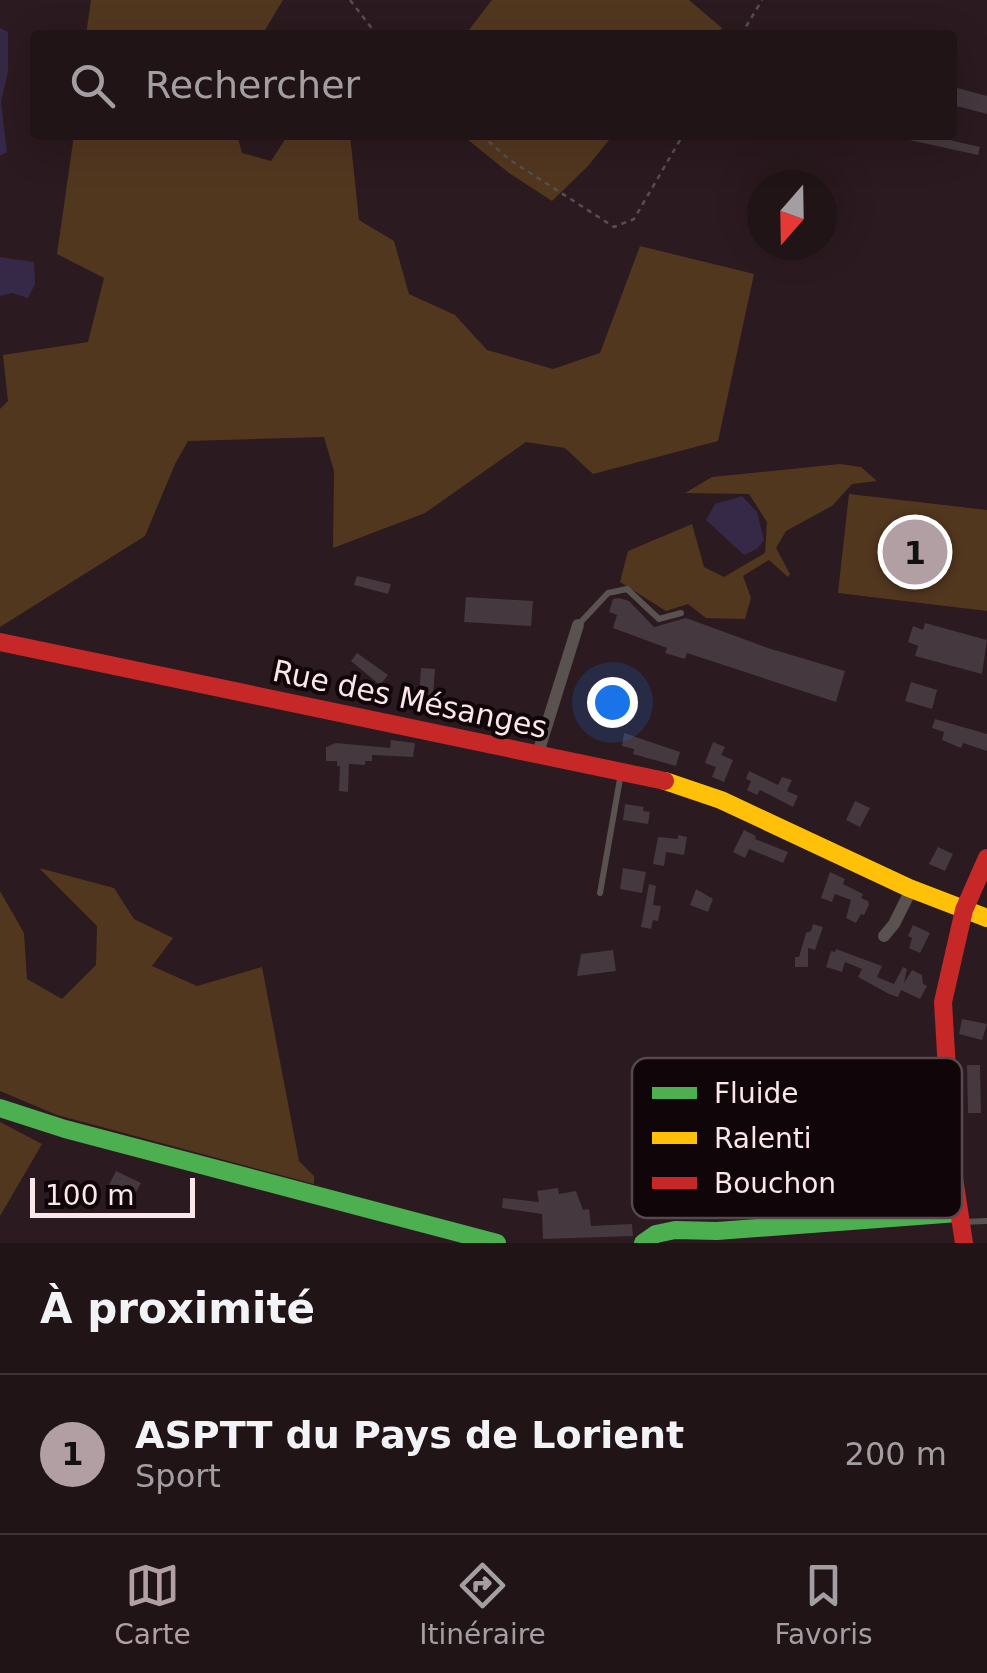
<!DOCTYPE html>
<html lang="fr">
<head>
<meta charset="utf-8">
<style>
  body { margin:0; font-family:"DejaVu Sans",sans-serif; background:#281d20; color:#f1f3f6 }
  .compass { position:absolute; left:747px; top:170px; width:90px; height:90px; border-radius:50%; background:#201417; box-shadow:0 10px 40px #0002; rotate:200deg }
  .scale { position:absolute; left:30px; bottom:25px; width:165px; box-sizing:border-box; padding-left:10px; border:5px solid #fbe6ea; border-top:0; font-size:28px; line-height:35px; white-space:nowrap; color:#fbe6ea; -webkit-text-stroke:8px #100508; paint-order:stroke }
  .you { position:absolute; left:612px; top:702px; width:35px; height:35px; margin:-25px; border:8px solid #fff; border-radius:50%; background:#1a73e8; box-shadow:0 0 0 15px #1a73e833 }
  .badge { display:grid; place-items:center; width:65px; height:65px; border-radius:50%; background:#b29fa3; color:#111; font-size:32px; font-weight:700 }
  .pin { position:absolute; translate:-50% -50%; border:5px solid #fff; box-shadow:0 2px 10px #0006 }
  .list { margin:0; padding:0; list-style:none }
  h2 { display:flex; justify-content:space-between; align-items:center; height:130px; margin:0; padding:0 40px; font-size:42px }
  h2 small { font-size:32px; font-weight:400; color:#a29ea1 }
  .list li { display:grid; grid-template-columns:65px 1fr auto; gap:30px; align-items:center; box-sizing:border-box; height:160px; padding:0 40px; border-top:2px solid #3d3336 }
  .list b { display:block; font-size:38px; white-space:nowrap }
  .list p { margin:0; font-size:32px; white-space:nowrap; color:#a29ea1 }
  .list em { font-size:32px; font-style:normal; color:#a29ea1 }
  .icon { flex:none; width:55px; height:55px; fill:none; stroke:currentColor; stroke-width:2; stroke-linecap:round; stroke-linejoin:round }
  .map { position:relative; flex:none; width:987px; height:1243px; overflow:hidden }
  .search { position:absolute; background:#201417; box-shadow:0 10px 40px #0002; left:30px; right:30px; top:30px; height:110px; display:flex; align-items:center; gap:25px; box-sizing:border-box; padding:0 35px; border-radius:10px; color:#a29ea1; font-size:38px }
  .sheet { height:290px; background:#201417 }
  nav { display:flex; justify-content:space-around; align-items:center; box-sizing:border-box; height:140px; border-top:2px solid #3d3336; background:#201417; font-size:28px; color:#a29ea1 }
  nav a { display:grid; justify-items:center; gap:5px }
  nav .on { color:#b29fa3 }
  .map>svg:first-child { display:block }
  .green { fill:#52371f }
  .water { fill:#362948 }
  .building { fill:#45383e }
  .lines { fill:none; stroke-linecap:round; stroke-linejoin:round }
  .path { stroke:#574f4f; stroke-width:2.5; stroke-dasharray:5 5; stroke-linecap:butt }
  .lane { stroke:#595251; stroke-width:6 }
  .street { stroke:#595251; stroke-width:12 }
  .fast { stroke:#4caf50; stroke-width:18 }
  .slow { stroke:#ffc107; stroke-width:18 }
  .jam { stroke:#c62828; stroke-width:18 }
  .labels { text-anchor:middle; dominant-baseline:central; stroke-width:8; stroke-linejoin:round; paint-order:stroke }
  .street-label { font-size:30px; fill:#fbe6ea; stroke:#100508 }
  .key { fill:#100508; stroke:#56484c; stroke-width:2.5 }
  .key-label { font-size:28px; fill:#fbe6ea }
</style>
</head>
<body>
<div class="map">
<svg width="987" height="1243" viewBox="0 0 987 1243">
  <rect width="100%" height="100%" fill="#2b1a1f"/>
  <!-- green -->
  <g class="green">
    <polygon points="91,0 283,0 262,35 86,35"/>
    <polygon points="492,0 689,0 722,28 717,35 465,35"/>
    <polygon points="74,135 237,135 242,153 271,161 288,135 350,135 359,220 394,241 409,294 455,315 487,350 553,369 600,353 640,246 754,274 718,441 593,474 565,448 526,442 425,513 333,548 334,471 324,437 188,441 175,464 145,536 0,627 0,409 8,401 3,355 88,342 104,278 57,254"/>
    <polygon points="462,135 613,135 588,166 552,201 509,173"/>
    <polygon points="840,464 861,467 877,481 852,484 832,506 786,531 776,548 790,574 788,577 769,560 743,576 751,598 745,619 706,618 688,604 666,611 620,582 628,551 692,524 704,567 724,577 765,553 767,522 749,494 685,493 712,477"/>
    <polygon points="849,494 987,510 987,611 838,593"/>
    <polygon points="39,868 114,888 134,919 173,938 152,966 197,986 262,967 299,1161 314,1176 314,1184 57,1115 0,1091 0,891 24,933 27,979 62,999 96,965 97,926"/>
    <polygon points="0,1122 42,1144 0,1216"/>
  </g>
  <!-- water -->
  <g class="water">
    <polygon points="0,28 8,32 8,72 1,102 7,152 0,156"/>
    <polygon points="0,257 34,262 35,284 28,298 12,293 0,296"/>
    <polygon points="742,496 757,512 764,540 757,549 744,555 706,520 715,504"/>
  </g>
  <!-- building -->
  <g class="building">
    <polygon points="957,88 987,96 987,114 953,105"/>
    <polygon points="905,135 942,135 941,138 980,147 978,155 905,139"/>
    <polygon points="357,576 391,584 388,594 354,585"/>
    <polygon points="466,597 533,601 531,626 464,622"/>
    <polygon points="619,598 629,601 654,627 686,618 768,648 845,671 836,702 687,653 685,659 665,653 667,648 613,628 617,615 609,612 613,599"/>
    <polygon points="925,623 987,640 982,674 915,656 918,646 908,642 913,626 923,630"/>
    <polygon points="357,653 388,675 380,685 351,661"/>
    <polygon points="421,668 435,669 433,696 419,695"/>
    <polygon points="911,682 937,690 932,709 905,701"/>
    <polygon points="935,719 987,734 987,751 963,743 961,748 942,740 944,732 932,728"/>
    <polygon points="624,733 680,752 676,766 633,754 634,749 622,746"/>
    <polygon points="391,740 415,743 413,757 372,755 372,761 365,761 365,765 349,764 348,792 339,791 340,766 337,766 337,761 326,761 326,747 336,743 390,748"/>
    <polygon points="713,742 725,747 721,755 733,760 724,782 712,777 716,767 705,763"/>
    <polygon points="749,771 778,785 782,777 792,780 787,791 798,796 793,807 760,790 757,795 747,790 751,781 746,779"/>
    <polygon points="855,801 870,808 860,827 846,820"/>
    <polygon points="625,804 644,807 643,811 650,812 648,824 623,820"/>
    <polygon points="744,830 756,836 755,839 788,852 783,863 749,849 745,858 733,852"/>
    <polygon points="678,835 687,837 684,855 666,852 664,866 653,864 658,837 678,839"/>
    <polygon points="938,847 953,854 945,871 929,864"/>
    <polygon points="623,868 646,872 642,893 620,889"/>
    <polygon points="830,872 845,879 843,884 863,894 861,898 868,901 869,905 864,915 861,914 856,923 846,918 851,900 835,894 832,902 821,898"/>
    <polygon points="649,884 656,886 653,905 661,906 658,921 653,920 651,929 641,927"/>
    <polygon points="696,889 713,899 708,912 690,905"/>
    <polygon points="813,924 823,927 815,950 808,948 808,967 795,967 795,957 799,957 806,933 811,931"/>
    <polygon points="913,925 930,933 920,953 909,948 912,938 908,936"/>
    <polygon points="836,949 882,966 877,977 894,984 903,967 907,969 904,983 912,970 922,975 923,984 927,986 920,999 901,990 898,997 889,994 858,977 862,969 845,962 842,972 826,967 831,951 835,952"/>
    <polygon points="613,950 616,971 577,976 581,954"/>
    <polygon points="962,1019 987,1024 982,1040 959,1034"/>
    <polygon points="967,1065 980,1065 981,1113 968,1113"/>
    <polygon points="116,1171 141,1183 135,1194 130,1191 128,1195 109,1185"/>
    <polygon points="558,1188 559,1194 576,1191 583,1210 589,1209 591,1226 632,1224 633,1236 543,1239 542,1214 502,1208 503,1198 539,1202 537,1191"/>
  </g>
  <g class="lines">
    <!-- path -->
    <g class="path">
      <polyline points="350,0 377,35"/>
      <polyline points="741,35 762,0"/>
      <polyline points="481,135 510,160 614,227 634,219 683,135"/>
    </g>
    <!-- lane -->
    <g class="lane">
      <polyline points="579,624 608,593 627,589 659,619 681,613"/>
      <polyline points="600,893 621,773"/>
      <polyline points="961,1222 987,1221"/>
    </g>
    <!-- street -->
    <g class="street">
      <polyline points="538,753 578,625"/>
      <polyline points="884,936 894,924 911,890"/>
    </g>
    <!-- fast -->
    <g class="fast">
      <polyline points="0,1108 65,1129 497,1243"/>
      <polyline points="643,1243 656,1234 675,1230 717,1231 958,1213"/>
    </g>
    <!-- slow -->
    <polyline class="slow" points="665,781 721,800 909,888 987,918"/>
    <!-- jam -->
    <g class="jam">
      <polyline points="0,642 665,781"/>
      <polyline points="964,1243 953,1172 943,1002 964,910 987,858"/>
    </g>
  </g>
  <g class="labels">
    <!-- street labels -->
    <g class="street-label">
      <text transform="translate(410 699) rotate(12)">Rue des Mésanges</text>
    </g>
  </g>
  <!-- legend -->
  <rect x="632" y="1058" width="330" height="160" rx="15" class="key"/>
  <rect x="652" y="1087" width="45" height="12" fill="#4caf50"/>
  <rect x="652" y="1132" width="45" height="12" fill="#ffc107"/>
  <rect x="652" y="1177" width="45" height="12" fill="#c62828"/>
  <g class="key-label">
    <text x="714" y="1103">Fluide</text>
    <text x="714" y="1148">Ralenti</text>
    <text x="714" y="1193">Bouchon</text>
  </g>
</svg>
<svg class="compass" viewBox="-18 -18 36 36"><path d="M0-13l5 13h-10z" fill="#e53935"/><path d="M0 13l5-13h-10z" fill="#a29ea1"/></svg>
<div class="scale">100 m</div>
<div class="you"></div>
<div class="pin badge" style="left:915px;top:552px">1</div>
<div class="search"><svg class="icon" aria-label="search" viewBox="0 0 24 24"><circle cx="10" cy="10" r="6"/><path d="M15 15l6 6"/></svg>Rechercher</div>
</div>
<section class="sheet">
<h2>À proximité<small></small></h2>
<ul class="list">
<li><span class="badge">1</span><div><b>ASPTT du Pays de Lorient</b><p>Sport</p></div><em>200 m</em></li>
</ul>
</section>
<nav>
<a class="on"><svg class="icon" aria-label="map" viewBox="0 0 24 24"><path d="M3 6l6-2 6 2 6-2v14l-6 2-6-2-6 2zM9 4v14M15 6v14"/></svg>Carte</a>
<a><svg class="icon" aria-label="directions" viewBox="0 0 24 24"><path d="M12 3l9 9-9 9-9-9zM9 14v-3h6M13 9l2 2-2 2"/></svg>Itinéraire</a>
<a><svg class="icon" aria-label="saved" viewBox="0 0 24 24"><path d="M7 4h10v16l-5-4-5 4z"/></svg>Favoris</a>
</nav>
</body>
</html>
